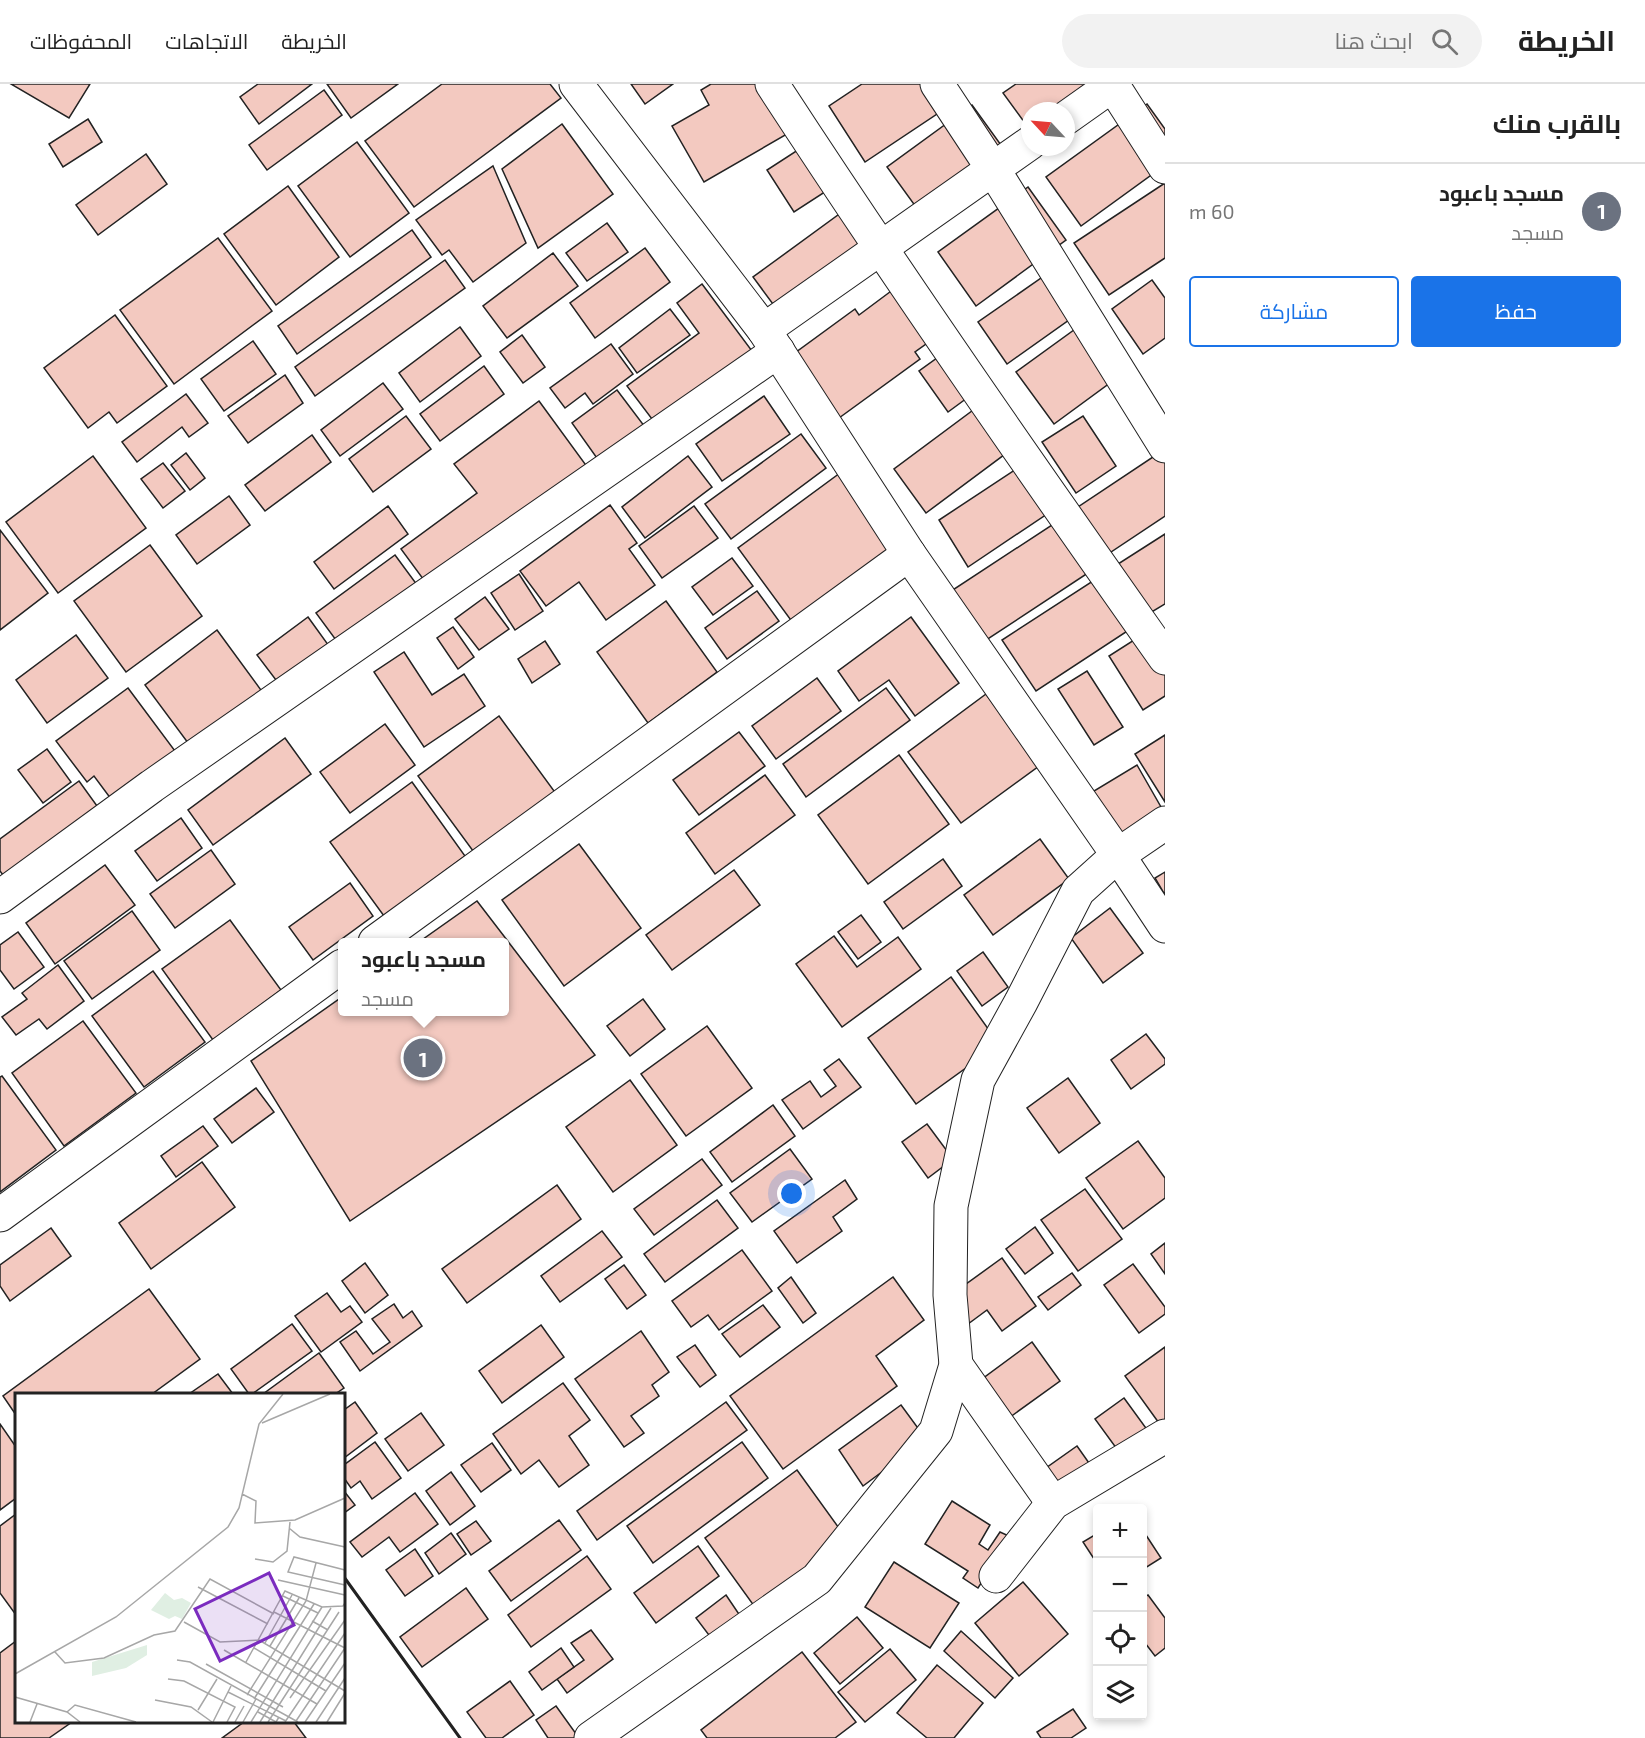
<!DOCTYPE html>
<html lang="ar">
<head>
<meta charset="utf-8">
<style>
  body { margin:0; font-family:"Exo 2",Cairo,sans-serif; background:#f2f2f2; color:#222; direction:rtl }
  .controls { position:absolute; right:18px; bottom:18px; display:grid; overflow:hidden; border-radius:6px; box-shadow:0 3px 9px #0003 }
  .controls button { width:54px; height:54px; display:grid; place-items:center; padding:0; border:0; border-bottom:2px solid #e0e0e0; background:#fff; color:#222; font:30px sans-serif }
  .compass { position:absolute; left:1021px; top:18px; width:54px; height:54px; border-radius:50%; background:#fff; box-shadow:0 3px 9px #0003; rotate:296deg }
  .you { position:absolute; left:792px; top:1110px; width:21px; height:21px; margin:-15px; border:4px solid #fff; border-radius:50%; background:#1a73e8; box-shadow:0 0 0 9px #1a73e833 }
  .badge { display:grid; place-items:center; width:39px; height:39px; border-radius:50%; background:#1a73e8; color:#fff; font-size:20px; font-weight:700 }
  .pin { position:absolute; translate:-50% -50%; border:3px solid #fff; box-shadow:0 2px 6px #0006 }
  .popup { position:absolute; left:338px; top:854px; width:171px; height:78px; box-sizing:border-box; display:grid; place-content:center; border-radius:6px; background:#fff; filter:drop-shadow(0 2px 4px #0005); font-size:20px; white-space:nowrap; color:#767676 }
  .popup b { font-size:22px; color:#222 }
  .popup::after { content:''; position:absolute; left:50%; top:100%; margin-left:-12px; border:12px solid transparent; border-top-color:#fff }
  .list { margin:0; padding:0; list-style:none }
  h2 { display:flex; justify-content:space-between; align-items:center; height:78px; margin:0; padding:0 24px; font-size:26px }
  h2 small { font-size:20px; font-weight:400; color:#767676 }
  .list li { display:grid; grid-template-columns:39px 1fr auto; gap:18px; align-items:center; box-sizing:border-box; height:96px; padding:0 24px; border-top:2px solid #e0e0e0 }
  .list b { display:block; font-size:22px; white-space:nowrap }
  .list p { margin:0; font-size:20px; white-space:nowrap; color:#767676 }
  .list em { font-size:20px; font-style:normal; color:#767676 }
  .actions { display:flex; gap:12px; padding:18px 24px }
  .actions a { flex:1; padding:14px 0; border:2px solid #1a73e8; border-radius:6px; text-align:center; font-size:21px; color:#1a73e8 }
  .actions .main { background:#1a73e8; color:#fff }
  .icon { flex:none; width:33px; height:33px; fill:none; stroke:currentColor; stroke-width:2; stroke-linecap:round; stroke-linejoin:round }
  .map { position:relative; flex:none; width:1165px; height:1654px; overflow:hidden; direction:ltr }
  header { display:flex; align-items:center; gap:36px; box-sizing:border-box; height:84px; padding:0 30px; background:#fff; border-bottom:2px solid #e0e0e0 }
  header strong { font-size:28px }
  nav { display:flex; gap:33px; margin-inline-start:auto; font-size:21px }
  .search { width:420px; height:54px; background:#f2f2f2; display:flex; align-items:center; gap:15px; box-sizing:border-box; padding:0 21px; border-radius:33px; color:#767676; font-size:22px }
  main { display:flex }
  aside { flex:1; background:#fff }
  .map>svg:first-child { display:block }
  .building { fill:#f3c9c0; stroke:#222; stroke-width:1.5 }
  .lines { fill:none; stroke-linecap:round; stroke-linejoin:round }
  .minor-casing { stroke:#222; stroke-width:35 }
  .minor { stroke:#fff; stroke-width:33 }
  .wall { stroke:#222; stroke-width:3 }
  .inset-road { fill:none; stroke:#a7a7a7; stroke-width:1.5 }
  .view { fill:#7b2cbf; fill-opacity:0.15; stroke:#7b2cbf; stroke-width:3 }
  .inset-edge { fill:none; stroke:#222; stroke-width:3 }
</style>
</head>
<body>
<header>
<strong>الخريطة</strong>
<div class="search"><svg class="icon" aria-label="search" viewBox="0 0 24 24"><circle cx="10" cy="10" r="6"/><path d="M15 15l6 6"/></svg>ابحث هنا</div>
<nav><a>الخريطة</a><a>الاتجاهات</a><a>المحفوظات</a></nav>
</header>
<main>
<aside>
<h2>بالقرب منك<small></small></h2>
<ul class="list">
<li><span class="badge" style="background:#6b7280">1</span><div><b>مسجد باعبود</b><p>مسجد</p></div><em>60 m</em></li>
</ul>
<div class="actions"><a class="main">حفظ</a><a>مشاركة</a></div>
</aside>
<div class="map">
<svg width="1165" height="1654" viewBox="0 0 1165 1654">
  <rect width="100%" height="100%" fill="#fff"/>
  <!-- building -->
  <g class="building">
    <polygon points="11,0 90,0 69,34"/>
    <polygon points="258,0 312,0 259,40 240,13"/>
    <polygon points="327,0 398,0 351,34"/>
    <polygon points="442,0 550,0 561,14 414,123 365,57"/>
    <polygon points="631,0 673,0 645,20"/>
    <polygon points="711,0 768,0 794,46 704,98 672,42 709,21 701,6"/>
    <polygon points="862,0 939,0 952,20 865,78 829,22"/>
    <polygon points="1016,0 1107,0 1066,27 1030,27 1030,46 1003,9"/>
    <polygon points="324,6 342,31 267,86 249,61"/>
    <polygon points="1147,20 1165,45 1165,81 1081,142 1046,93"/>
    <polygon points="972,21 1014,79 929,141 887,83"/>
    <polygon points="88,35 102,58 63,83 49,60"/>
    <polygon points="562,40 613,110 538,164 502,85"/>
    <polygon points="821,51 848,93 794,128 767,86"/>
    <polygon points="357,58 409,129 350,173 298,102"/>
    <polygon points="146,70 167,100 98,151 76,121"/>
    <polygon points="493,82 526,159 473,198 449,166 442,171 416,136"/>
    <polygon points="1165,99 1165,174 1109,211 1074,159"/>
    <polygon points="288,102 339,173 276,221 224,150"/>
    <polygon points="1028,103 1066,156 976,222 938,168"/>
    <polygon points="853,120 886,167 787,239 753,193"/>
    <polygon points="607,139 628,168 587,197 566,169"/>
    <polygon points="412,146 431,173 297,270 278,242"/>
    <polygon points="218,154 272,227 174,300 120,226"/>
    <polygon points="645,164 670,198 595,254 570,219"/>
    <polygon points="553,169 578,202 507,254 483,222"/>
    <polygon points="445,176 465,204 315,312 295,283"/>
    <polygon points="1054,185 1083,226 1007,280 978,238"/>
    <polygon points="910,193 947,245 915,268 920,275 828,342 788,274 855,225 859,231"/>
    <polygon points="1152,196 1165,214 1165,254 1143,270 1112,225"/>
    <polygon points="702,200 752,267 655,339 627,302 699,249 677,219"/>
    <polygon points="670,225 690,251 637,289 619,264"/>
    <polygon points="1096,230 1133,282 1054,340 1016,288"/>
    <polygon points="115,231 167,302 117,339 109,328 88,344 44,284"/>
    <polygon points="460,243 481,272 420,318 399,289"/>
    <polygon points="522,251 545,283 523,299 500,268"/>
    <polygon points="253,257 276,290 224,327 201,295"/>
    <polygon points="611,260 633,290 593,320 585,309 565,324 550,304"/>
    <polygon points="944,269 982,303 948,328 919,287"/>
    <polygon points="484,282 504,310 440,357 420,330"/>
    <polygon points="285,291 303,319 248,359 228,332"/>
    <polygon points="383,299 403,325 340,372 321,346"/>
    <polygon points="617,306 645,343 599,377 572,339"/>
    <polygon points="186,310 208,339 189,353 182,343 137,378 122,358"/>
    <polygon points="764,312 790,350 722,397 696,360"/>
    <polygon points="988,315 1020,359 926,429 894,385"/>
    <polygon points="539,317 588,384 429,503 401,465 477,409 454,380"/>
    <polygon points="406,332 431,365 373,408 349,375"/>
    <polygon points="1083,332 1116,382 1076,409 1042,358"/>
    <polygon points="801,350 826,384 731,455 705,420"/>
    <polygon points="312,351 331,378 265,427 245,401"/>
    <polygon points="1165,365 1165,432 1105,472 1075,425"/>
    <polygon points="186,369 205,394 190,406 171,381"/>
    <polygon points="93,372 146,444 58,509 6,438"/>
    <polygon points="688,372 712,403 645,454 622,423"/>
    <polygon points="163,379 185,407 163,424 141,395"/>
    <polygon points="1021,382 1050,428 968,483 939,436"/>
    <polygon points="840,389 895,464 793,539 738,464"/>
    <polygon points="229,412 250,441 197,480 176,451"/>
    <polygon points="610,421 637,459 629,465 655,501 606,536 579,498 546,522 520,487"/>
    <polygon points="388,422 408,450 334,505 314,478"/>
    <polygon points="694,422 718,454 662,494 639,462"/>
    <polygon points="1058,437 1091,487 971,566 939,515"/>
    <polygon points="0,446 48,509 0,546"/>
    <polygon points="1165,450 1165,520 1150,529 1118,480"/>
    <polygon points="150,461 202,532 126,588 74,517"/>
    <polygon points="395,471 426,513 347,571 316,529"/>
    <polygon points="732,474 753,502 713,531 692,503"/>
    <polygon points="519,490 543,527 515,546 491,509"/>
    <polygon points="1099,493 1132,544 1036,607 1002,556"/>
    <polygon points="757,507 779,537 727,575 705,544"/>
    <polygon points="485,513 509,545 479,566 455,535"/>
    <polygon points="666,517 717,588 648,639 597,568"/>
    <polygon points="308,533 329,562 279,600 257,571"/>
    <polygon points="911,533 959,599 915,632 889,596 859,617 838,587"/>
    <polygon points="453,543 474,573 458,585 437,554"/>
    <polygon points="217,546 266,613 194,667 145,601"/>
    <polygon points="1145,549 1165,581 1165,612 1143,626 1109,572"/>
    <polygon points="76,551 108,594 47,639 16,596"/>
    <polygon points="545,557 560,580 532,599 518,575"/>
    <polygon points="404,568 432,611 464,590 485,622 424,663 374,588"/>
    <polygon points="1087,587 1123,643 1094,661 1058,605"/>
    <polygon points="817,594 841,627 776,675 752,642"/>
    <polygon points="128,604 178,671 114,719 94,692 87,698 56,657"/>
    <polygon points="886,604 910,636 806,713 783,680"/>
    <polygon points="986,610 1039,682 961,739 908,668"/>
    <polygon points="499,632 557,711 476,771 418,692"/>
    <polygon points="385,640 415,681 350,729 320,688"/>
    <polygon points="739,648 765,682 699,731 673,696"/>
    <polygon points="1165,651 1165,718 1135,670"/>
    <polygon points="285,654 311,690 213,761 188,726"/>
    <polygon points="47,665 71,698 43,719 18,686"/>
    <polygon points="899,671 949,740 868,800 818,731"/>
    <polygon points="1137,681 1165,730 1123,768 1089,710"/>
    <polygon points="765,691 795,731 715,790 686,749"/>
    <polygon points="79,697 105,733 12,803 0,787 0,755"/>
    <polygon points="412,698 465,772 384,832 330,758"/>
    <polygon points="181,734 202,764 157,797 135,767"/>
    <polygon points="1040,755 1069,795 993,851 964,811"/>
    <polygon points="579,760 641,844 564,902 502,816"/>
    <polygon points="211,766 235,800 175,844 150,810"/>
    <polygon points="943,775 962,802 903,845 884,818"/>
    <polygon points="105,781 135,821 55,880 26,839"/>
    <polygon points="734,786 760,821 672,886 646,851"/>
    <polygon points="1165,788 1165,811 1155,794"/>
    <polygon points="350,799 373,832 313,876 289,843"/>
    <polygon points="477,817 595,971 350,1137 251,977 342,913 342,928 504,928 504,858 419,858"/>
    <polygon points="1110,824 1143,869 1103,899 1071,854"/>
    <polygon points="132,827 160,866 92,915 64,877"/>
    <polygon points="861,831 881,858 858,875 838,848"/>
    <polygon points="230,836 281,906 213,956 162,885"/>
    <polygon points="18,848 44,883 14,905 0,886 0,861"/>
    <polygon points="834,852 857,883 898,853 921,885 842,943 796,880"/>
    <polygon points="983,868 1008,903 982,922 957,887"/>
    <polygon points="58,881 84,917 47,945 39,935 16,951 2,933 27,915 22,909"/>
    <polygon points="153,887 205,958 144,1003 92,932"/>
    <polygon points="951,893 999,960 916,1020 868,954"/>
    <polygon points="643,915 665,945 630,972 607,942"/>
    <polygon points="83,937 136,1009 64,1062 12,989"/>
    <polygon points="707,942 752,1004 686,1052 641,990"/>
    <polygon points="1146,950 1165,975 1165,980 1131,1005 1111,976"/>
    <polygon points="839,975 861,1003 803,1045 782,1016 810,997 821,1013 836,1002 824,986"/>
    <polygon points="2,992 56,1066 0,1108 0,993"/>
    <polygon points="1068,994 1100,1039 1059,1069 1027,1024"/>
    <polygon points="630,996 677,1061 613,1108 566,1043"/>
    <polygon points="256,1004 274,1028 232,1059 214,1035"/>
    <polygon points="773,1021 795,1052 732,1098 710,1068"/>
    <polygon points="927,1040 953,1075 928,1094 902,1058"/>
    <polygon points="203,1042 218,1062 176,1093 161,1072"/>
    <polygon points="1138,1057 1165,1094 1165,1114 1123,1145 1086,1094"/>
    <polygon points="790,1065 812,1095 752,1138 730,1109"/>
    <polygon points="702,1075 722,1101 654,1151 634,1125"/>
    <polygon points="202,1078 235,1123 151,1185 119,1139"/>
    <polygon points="845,1096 857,1115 833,1133 842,1147 797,1179 774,1147"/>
    <polygon points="557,1101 581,1135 467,1219 442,1185"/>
    <polygon points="1085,1105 1122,1155 1078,1187 1041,1136"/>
    <polygon points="717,1116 738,1144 665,1198 644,1170"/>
    <polygon points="1035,1143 1053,1169 1025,1190 1006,1165"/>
    <polygon points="51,1144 71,1172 10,1217 0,1202 0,1181"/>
    <polygon points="602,1147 622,1173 560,1218 541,1192"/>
    <polygon points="1165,1159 1165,1190 1151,1170"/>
    <polygon points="742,1166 772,1207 719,1246 708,1231 691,1243 672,1217"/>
    <polygon points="1002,1174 1036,1222 1002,1247 987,1226 964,1243 944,1216"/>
    <polygon points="365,1179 388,1211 365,1229 342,1197"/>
    <polygon points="1133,1180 1165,1223 1165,1230 1139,1249 1104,1201"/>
    <polygon points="624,1181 646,1211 627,1225 605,1195"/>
    <polygon points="1072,1189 1081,1201 1048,1226 1038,1213"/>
    <polygon points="791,1193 816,1229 803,1239 778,1204"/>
    <polygon points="893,1193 924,1236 876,1272 897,1302 783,1385 730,1312"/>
    <polygon points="149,1205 200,1275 152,1310 16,1310 16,1331 3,1312"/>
    <polygon points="327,1209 341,1228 350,1222 362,1238 321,1268 295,1232"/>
    <polygon points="394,1220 403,1234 412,1227 422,1242 360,1287 340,1258 356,1247 373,1270 390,1258 372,1235"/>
    <polygon points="763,1221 780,1243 740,1273 722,1250"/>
    <polygon points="292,1240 312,1267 252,1310 249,1310 231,1285"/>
    <polygon points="541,1241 564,1273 502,1319 479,1287"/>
    <polygon points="641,1247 669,1288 652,1301 659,1312 631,1332 644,1349 624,1363 575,1295"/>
    <polygon points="1032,1258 1060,1297 1006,1336 978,1298"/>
    <polygon points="695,1261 716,1291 700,1303 677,1273"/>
    <polygon points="1165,1263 1165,1345 1164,1346 1125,1292"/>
    <polygon points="319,1269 344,1304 335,1310 263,1310"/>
    <polygon points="218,1290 233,1310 189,1310"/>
    <polygon points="563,1299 590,1336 569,1352 589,1381 559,1403 539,1376 521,1390 493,1350"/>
    <polygon points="1124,1314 1151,1351 1122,1372 1095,1335"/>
    <polygon points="355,1318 377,1349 344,1374 344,1326"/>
    <polygon points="726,1318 747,1346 597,1456 577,1427"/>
    <polygon points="901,1321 926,1355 863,1402 839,1366"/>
    <polygon points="421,1329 444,1361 408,1387 385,1355"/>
    <polygon points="0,1340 16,1363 16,1414 0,1426"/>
    <polygon points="375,1358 401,1394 372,1415 360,1397 351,1404 344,1394 344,1381"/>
    <polygon points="742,1358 768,1394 653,1479 627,1442"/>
    <polygon points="492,1359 511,1386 481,1408 461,1381"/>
    <polygon points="1077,1362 1101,1396 1054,1430 1029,1396"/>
    <polygon points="797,1386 849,1458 757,1526 705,1454"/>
    <polygon points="451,1388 475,1422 450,1441 426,1407"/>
    <polygon points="344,1407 355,1421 344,1429"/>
    <polygon points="415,1409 438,1440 400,1468 389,1453 362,1473 350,1458"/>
    <polygon points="952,1417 990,1441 979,1460 988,1466 1000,1448 1011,1453 978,1504 963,1494 968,1487 925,1460"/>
    <polygon points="16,1430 16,1531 0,1509 0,1442"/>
    <polygon points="559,1436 581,1466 511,1517 489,1487"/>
    <polygon points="476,1437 491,1457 471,1471 457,1450"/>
    <polygon points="1142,1445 1161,1474 1142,1486"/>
    <polygon points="451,1449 466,1470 439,1490 425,1469"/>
    <polygon points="1098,1449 1098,1481 1083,1458"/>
    <polygon points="698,1462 719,1492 656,1539 634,1509"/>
    <polygon points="415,1465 433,1492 405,1512 386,1486"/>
    <polygon points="587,1472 611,1505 531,1563 508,1531"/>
    <polygon points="894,1478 959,1519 930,1564 865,1523"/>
    <polygon points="1023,1498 1068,1550 1019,1592 975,1539"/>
    <polygon points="466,1504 488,1535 422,1583 400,1553"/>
    <polygon points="726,1511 747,1542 718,1563 696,1534"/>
    <polygon points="1148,1511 1165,1534 1165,1564 1155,1572 1142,1555 1142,1515"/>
    <polygon points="857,1533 883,1564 840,1600 814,1569"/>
    <polygon points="591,1546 613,1575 567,1609 557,1595 584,1576 571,1559"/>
    <polygon points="961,1547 1013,1594 995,1614 944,1567"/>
    <polygon points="16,1557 16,1638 72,1638 49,1654 0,1654 0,1569"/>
    <polygon points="561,1564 574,1583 542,1606 529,1588"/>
    <polygon points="890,1565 916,1596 865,1638 838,1608"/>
    <polygon points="802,1568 856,1638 835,1654 707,1654 701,1646"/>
    <polygon points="937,1581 983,1619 954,1654 927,1654 897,1629"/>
    <polygon points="510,1597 534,1631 502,1654 486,1654 467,1628"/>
    <polygon points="556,1622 579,1654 548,1654 536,1636"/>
    <polygon points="1073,1625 1086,1644 1071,1654 1041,1654 1037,1648"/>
    <polygon points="244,1638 294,1638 306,1654 222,1654"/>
  </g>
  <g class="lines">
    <!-- minor casing -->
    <g class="minor-casing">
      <g id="minor">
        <polyline points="576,0 764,246 909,470 1118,771 1165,842"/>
        <path d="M772,0C899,195 1031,384 1165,574"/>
        <polyline points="937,0 993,85 1165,362"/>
        <polyline points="1112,0 1165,83"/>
        <polyline points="1066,34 1114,0"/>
        <polyline points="764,246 1030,59"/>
        <polyline points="0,813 152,702 778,267"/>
        <polyline points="375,858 909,470"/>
        <polyline points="0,1131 342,882"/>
        <polyline points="956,1281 1053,1419"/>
        <polyline points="996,1492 1053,1419 1165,1352"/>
        <polyline points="591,1654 817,1495 936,1347 956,1281 950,1211 951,1122 978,996 1021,918 1078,807 1118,771 1165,739"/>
      </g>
    </g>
    <!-- minor -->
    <use href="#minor" class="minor"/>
    <!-- wall -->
    <polyline class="wall" points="344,1493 460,1654"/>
  </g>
  <!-- overview -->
  <g transform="translate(15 1309)">
    <rect width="330" height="330" fill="#fff"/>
    <path d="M150,200L159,207L167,205L176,210L167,226L160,223L154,226L136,217ZM132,252V262L111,275L77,283V269Z" fill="#e0efe3"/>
    <path class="inset-road" d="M247,30L315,1M227,101L241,108L240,130L280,127L330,105M274,135L285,144L330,154M240,166L258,169L272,158L275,129M330,177L279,164L273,179L330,192M263,187L330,202M183,194L253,231M268,203L303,220M259,219L330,255M297,228L313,237M169,229L205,249L244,247L330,298M250,250L277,202M255,253L284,205M239,255L311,298M209,257L302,311M40,259L50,270L89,265L139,242L160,238L195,186L259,221M162,267L175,269L283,329M231,269L270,198L307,214L328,213L330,210M191,271L268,314M0,281L101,224L213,134L224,115L244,31L268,1M153,286L169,288L220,314L212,329M213,299L271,328M232,302L291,208L301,170M0,304L52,319L65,329M275,305L330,227M239,306L299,211M140,307L176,314L197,329M183,317L202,286M52,319L60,312L121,329M243,319L261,329L264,324M281,328L330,255M15,329L22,311M198,329L216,293M220,329L229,313M228,329L241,306M236,329L307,214M245,329L316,215M253,329L324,219M270,329L330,240M290,329L330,270M301,329L330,285M312,329L330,300"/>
    <path class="view" d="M254,180L279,232L205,268L180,216Z"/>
    <rect width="330" height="330" class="inset-edge"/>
  </g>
</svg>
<div class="controls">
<button>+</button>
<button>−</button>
<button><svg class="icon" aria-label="locate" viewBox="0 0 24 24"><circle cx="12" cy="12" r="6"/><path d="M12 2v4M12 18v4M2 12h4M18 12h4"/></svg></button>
<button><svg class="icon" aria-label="layers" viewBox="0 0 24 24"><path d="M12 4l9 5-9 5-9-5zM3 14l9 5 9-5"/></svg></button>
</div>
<svg class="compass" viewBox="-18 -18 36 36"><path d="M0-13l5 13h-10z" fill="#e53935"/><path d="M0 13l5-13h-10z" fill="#767676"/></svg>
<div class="you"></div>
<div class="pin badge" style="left:423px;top:974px;background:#6b7280">1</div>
<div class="popup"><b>مسجد باعبود</b>مسجد</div>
</div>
</main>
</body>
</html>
